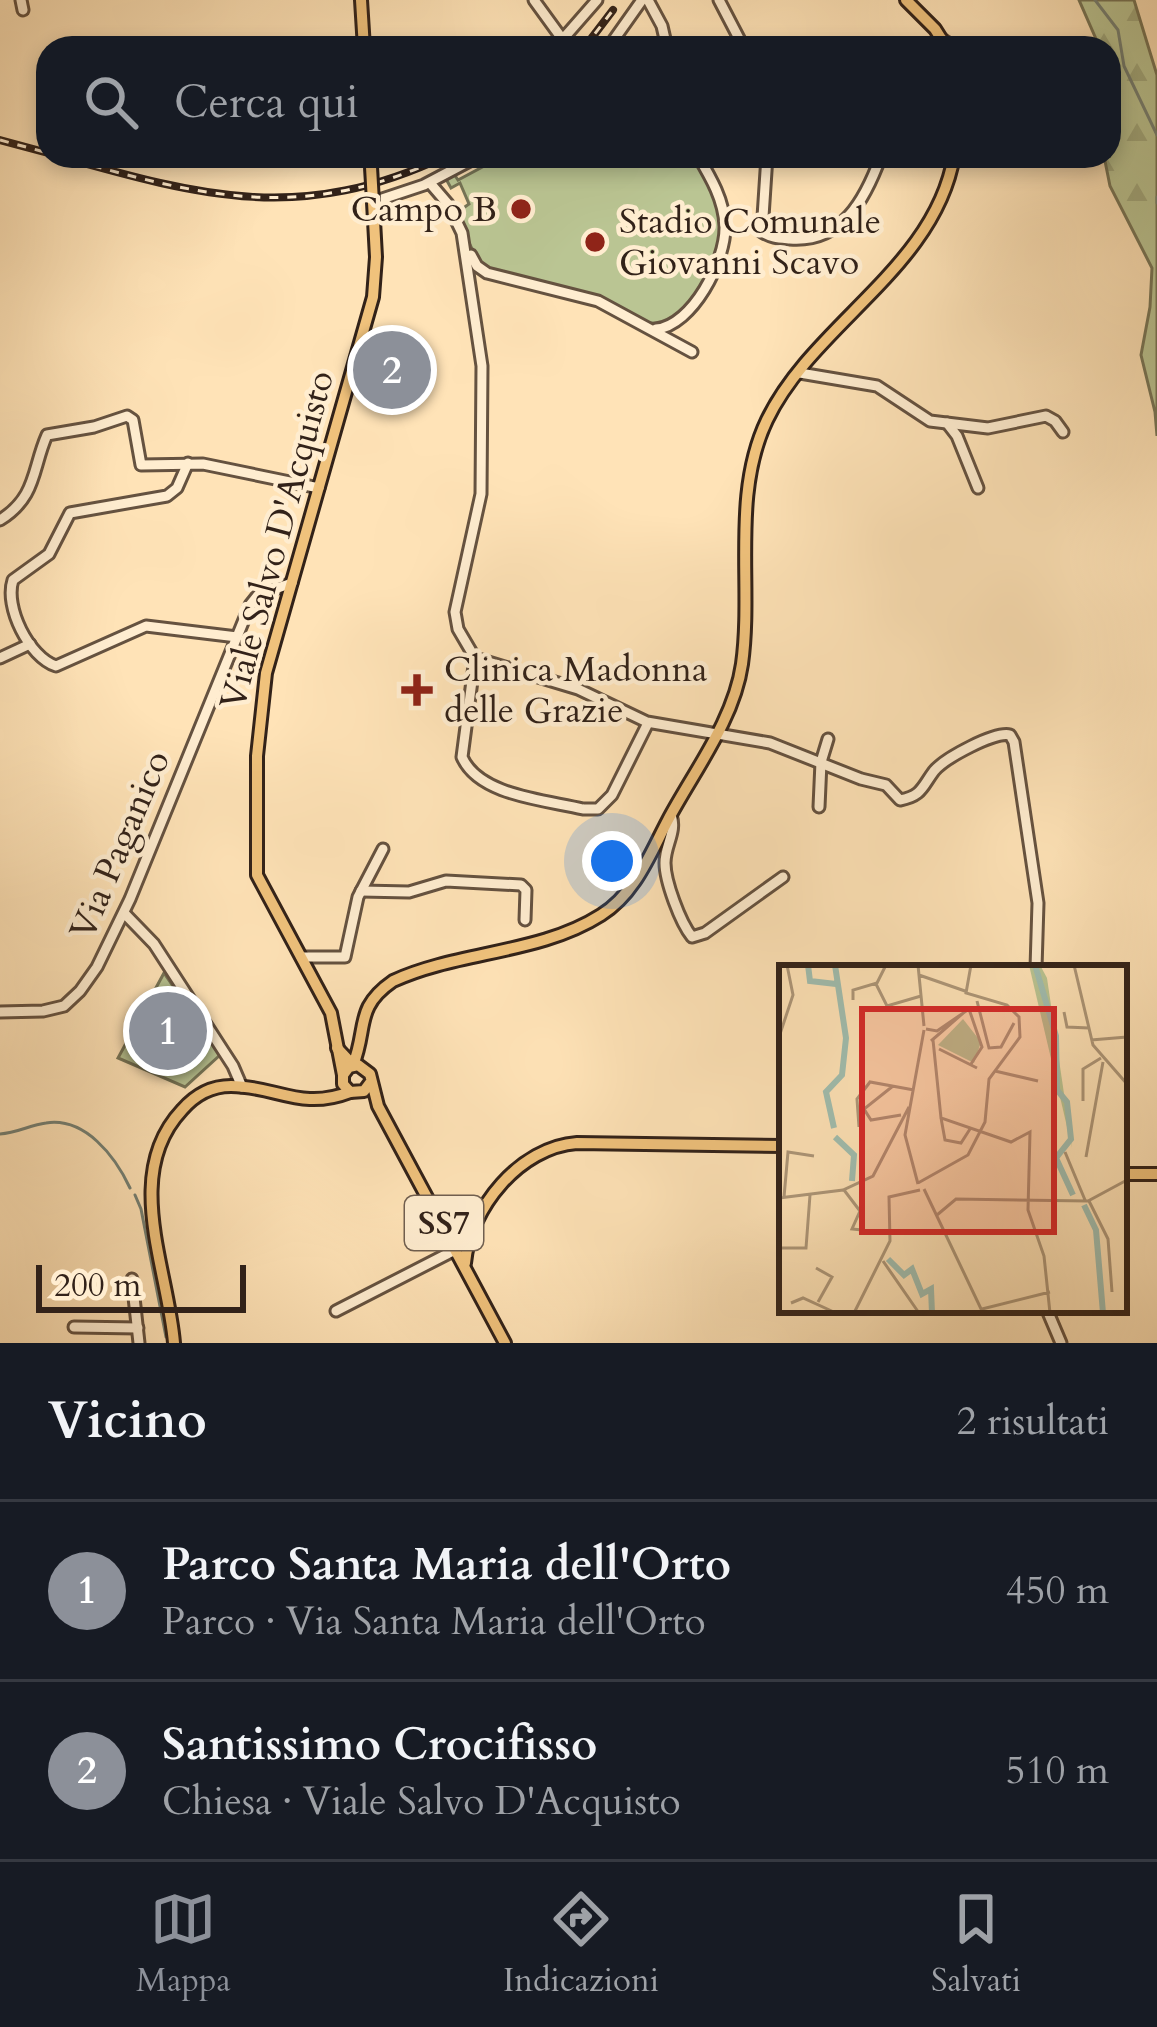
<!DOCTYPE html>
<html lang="it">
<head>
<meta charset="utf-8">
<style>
  body { margin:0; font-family:Cardo,serif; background:#242831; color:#f1f3f6 }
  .scale { position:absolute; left:36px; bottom:30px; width:210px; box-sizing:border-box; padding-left:12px; border:6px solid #322219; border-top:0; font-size:33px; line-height:42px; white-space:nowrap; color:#322219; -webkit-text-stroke:9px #ffedd0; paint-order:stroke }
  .you { position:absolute; left:612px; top:861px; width:42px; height:42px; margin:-30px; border:9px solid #fff; border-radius:50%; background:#1a73e8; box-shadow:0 0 0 18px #1a73e833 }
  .badge { display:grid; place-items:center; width:78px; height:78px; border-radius:50%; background:#8c9099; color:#fff; font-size:39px; font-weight:700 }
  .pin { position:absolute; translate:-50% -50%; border:6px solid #fff; box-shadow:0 3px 12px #0006 }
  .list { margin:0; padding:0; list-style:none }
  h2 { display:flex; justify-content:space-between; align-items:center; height:156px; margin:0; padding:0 48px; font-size:51px }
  h2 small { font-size:39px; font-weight:400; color:#9ea1a6 }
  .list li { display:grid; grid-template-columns:78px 1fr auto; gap:36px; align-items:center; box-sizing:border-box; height:180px; padding:0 48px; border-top:3px solid #363941 }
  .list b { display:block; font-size:45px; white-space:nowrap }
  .list p { margin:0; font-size:39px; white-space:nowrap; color:#9ea1a6 }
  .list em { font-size:39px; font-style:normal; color:#9ea1a6 }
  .icon { flex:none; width:66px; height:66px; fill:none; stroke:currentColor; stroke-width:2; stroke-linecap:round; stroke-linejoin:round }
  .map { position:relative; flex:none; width:1157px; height:1343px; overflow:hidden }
  .search { position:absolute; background:#171b24; box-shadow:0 6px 18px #0003; left:36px; right:36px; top:36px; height:132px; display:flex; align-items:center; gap:30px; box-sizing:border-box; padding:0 42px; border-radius:36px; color:#9ea1a6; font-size:45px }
  .sheet { height:516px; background:#171b24 }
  nav { display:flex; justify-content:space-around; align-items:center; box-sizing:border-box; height:168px; border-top:3px solid #363941; background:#171b24; font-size:33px; color:#9ea1a6 }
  nav a { display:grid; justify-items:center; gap:6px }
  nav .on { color:#8c9099 }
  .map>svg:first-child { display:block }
  .forest { fill:url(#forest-firs); stroke:#767456; stroke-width:3 }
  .park { fill:url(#park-crowns); stroke:#767456; stroke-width:3 }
  .garden { fill:#bac593; stroke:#767456; stroke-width:3 }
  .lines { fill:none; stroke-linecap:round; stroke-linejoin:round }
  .stream { stroke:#748074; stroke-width:3 }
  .minor-casing { stroke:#655240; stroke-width:15 }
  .major-casing { stroke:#322219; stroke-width:16 }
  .minor { stroke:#ffedd0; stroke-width:9 }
  .major { stroke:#f0c27c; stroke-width:10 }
  .rail-casing { stroke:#322219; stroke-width:8 }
  .rail { stroke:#ffedd0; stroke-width:3; stroke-dasharray:9; stroke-linecap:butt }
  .major-bridge-casing { stroke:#322219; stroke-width:16; stroke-linecap:butt }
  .major-bridge { stroke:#f0c27c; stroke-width:10 }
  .poi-dot { fill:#8f2418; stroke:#ffedd0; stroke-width:4.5 }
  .labels { text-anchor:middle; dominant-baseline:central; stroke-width:9; stroke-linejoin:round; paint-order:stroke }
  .shield { fill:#ffedd0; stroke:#705f50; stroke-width:3 }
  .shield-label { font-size:33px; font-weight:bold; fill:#322219 }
  .poi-label { font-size:36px; fill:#322219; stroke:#ffedd0; text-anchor:start }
  .street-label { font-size:36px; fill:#322219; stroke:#ffedd0 }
  .inset-river { fill:none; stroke:#a0beb0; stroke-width:6 }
  .inset-road { fill:none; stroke:#ad9678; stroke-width:3 }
  .view { fill:#d62828; fill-opacity:0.15; stroke:#d62828; stroke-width:6 }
  .inset-edge { fill:none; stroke:#322219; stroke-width:6 }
</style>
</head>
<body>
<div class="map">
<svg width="1157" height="1343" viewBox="0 0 1157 1343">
  <defs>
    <pattern id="forest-firs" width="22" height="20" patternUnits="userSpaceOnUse" patternTransform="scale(3)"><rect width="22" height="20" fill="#bac593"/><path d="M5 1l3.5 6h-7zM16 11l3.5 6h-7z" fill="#a0a97e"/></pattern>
    <pattern id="park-crowns" width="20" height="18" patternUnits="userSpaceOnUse" patternTransform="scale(3)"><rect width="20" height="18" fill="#bac593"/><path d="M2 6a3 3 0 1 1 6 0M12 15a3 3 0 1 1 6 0" fill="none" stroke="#a0a97e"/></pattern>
  </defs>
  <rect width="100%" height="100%" fill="#ffe3b7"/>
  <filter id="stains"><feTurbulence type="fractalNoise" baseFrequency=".00167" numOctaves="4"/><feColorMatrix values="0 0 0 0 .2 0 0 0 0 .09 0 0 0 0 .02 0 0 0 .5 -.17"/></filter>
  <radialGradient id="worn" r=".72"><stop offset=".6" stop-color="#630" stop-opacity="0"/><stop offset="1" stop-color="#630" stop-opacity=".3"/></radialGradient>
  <!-- forest -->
  <polygon class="forest" points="1079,0 1134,0 1157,75 1157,436 1155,412 1141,355 1150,307 1152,268 1110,186 1104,156 1109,156 1109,48 1100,48"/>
  <!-- park -->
  <polygon class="park" points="164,973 220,1055 185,1087 118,1058"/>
  <!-- garden -->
  <path class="garden" d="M503,156H692C737,217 728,264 672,323H642L599,297L487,270L477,259L455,214L469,204L460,183L451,188L446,179L454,174L458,180Z"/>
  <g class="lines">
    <!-- stream -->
    <g class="stream">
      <polyline points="1095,0 1118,30 1124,66 1157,135"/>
      <polyline points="1157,197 1157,203"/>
      <path d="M0,1134C17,1133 30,1125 46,1123C85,1117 115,1156 130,1188"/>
      <polyline points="135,1195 141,1209 166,1337"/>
    </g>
    <!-- minor casing -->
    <g class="minor-casing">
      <g id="minor">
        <polyline points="21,0 23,10"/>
        <polyline points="534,0 563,40"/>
        <polyline points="648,0 662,26 667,48"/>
        <polyline points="719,0 744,48"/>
        <polyline points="942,39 956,48"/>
        <polyline points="555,48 597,0"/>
        <polyline points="608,48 642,0"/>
        <path d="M767,156L762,232C772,238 778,238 790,239C842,243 865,200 881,156"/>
        <path d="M430,183L448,204L462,233L482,366L481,494L455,612L458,629L475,658L578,689L647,722L770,743L861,779L886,785L900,800C922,796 922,787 934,771C945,758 995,731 1010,735L1014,742L1038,903L1036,968"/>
        <polyline points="373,202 424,185 479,156"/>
        <polyline points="471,255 477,266 487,273 598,301 692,352"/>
        <path d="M656,329C692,326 726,261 725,226C724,200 711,178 698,156"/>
        <polyline points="800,373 877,386 930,421 988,428 1046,416 1055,421 1063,432"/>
        <polyline points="947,423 957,436 978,488"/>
        <path d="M188,463L177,488L167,496L70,513L49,554L13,580C4,607 29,657 56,666L146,626L237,637"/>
        <path d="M0,520C37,497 32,469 47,435L94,427L127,416L133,420L141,465L203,464L319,488"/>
        <polyline points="0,658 30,644"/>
        <path d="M475,658L462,757C479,796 546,800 583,809H598L612,795L648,723"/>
        <polyline points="819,807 821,762 828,739"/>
        <path d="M671,815C677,832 665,845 665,863C665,881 680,922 692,937L705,933L783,877"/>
        <polyline points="361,891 409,892 446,881 521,885 526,890 525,920"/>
        <polyline points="124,913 154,944 233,1066 242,1087"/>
        <polyline points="301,957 345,957 358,897 383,849"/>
        <polyline points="0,1012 43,1011 64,1006 80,991 97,967 130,899 250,605 258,595 292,583"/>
        <polyline points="132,1279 139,1343"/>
        <polyline points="1047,1310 1061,1343"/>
        <polyline points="336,1311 457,1249"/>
        <polyline points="74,1327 138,1328"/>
      </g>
    </g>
    <!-- major casing -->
    <g class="major-casing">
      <g id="major">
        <polyline points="361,0 364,48"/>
        <polyline points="906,0 935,29 947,48"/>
        <path d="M337,1048L353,1065C368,1028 354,1008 393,981C458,951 540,954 601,915C635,894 650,854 668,820C694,771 734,720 742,664C753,585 731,495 767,420C813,324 935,268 954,156"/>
        <polyline points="343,1075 331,1013 257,875 257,756 266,673 373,297 376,257 373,202"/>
        <polyline points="370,1083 364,1091 350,1092 343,1084 343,1075 349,1067 358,1065 370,1074 378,1106 505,1343"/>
        <polyline points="1124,1174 1157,1174"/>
        <polyline points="440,1215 459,1222 477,1220"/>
        <path d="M465,1263C470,1208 520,1147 577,1143L782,1146"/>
        <path d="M174,1343C168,1268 122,1174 182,1110C195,1095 211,1086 231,1086C276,1086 301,1111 350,1092"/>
      </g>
    </g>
    <!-- minor -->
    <use href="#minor" class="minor"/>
    <!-- major -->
    <use href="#major" class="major"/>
    <!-- rail casing -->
    <g class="rail-casing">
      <g id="rail">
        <polyline points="584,48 613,10"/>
        <polyline points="0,140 48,153"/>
        <path d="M58,156C204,197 302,224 446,156"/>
      </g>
    </g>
    <!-- rail -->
    <use href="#rail" class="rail"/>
    <!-- major-bridge casing -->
    <g class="major-bridge-casing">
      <polyline id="major-bridge" points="371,167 373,202"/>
    </g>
    <!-- major-bridge -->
    <use href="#major-bridge" class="major-bridge"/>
  </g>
  <!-- markers -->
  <g class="poi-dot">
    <circle cx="521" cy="209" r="12"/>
    <circle cx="595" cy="242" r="12"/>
    <path d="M411 672h12v12h12v12h-12v12h-12v-12h-12v-12h12z"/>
  </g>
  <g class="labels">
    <!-- shield labels -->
    <rect class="shield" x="405" y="1196" width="78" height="54" rx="9"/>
    <g class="shield-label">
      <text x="444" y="1223">SS7</text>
    </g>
    <!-- poi labels -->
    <g class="poi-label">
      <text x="497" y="209" text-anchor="end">Campo B</text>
      <text x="619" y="221">Stadio Comunale<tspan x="619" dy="41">Giovanni Scavo</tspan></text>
      <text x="444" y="669">Clinica Madonna<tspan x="444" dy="41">delle Grazie</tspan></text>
    </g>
    <!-- street labels -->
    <g class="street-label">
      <text transform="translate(277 540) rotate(-75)">Viale Salvo D'Acquisto</text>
      <text transform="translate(120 845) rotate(-67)">Via Paganico</text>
    </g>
  </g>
  <!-- overview -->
  <g transform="translate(779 965)">
    <rect width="348" height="348" fill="#ffe3b7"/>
    <path d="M250,0H261L268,13L293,183Z" fill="#bac593"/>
    <path d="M184,54L202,77L195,98L159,80Z" fill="#bac593"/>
    <path class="inset-river" d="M29,0L31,16L57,19M256,0L277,71L278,125L288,137L292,174L277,193L294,230M55,163L47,127L63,110L67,73L56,0M56,172L75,190L73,216M305,240L317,265L324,348M109,294L125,310L133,304L143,329L152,324L153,348"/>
    <path class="inset-road" d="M139,0L145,61M295,0L314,80L348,119M140,10L186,26M97,19L108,41L142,31M74,35V25L98,18L107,0M198,36L210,83L222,82L235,58M285,47L288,62L310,63M147,64L158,66L190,44L203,82L192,99M0,72L14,30L8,0M154,75L162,153L232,177L251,167L249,245L265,291L271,348M312,75L348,72M152,76L190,43M160,84L198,103M216,106L259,116M114,121L85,144L92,155L122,150M304,136V104L322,93M0,153V201M162,153L166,175L182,178L191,164M80,162L78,134L91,117L135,125M286,187L306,235M307,192L324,97M139,218L189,190L206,157L210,114L241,72L240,52L228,40L187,28L192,0M139,219L126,170L145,65M145,224L204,348M65,225L81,246L73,264L83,265M5,232L9,187L35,191M0,233L64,225L94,211L130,142M310,236L329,274L333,327M158,250L177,234L309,236L348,215M0,283H27L31,230M104,296L140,348M37,303L53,312L39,337M12,338L24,333L57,348M203,344L271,327M75,348L111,276L110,232L141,225"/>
    <path class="view" d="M83,44H275V267H83Z"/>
    <rect width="348" height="348" class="inset-edge"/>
  </g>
  <rect width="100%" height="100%" filter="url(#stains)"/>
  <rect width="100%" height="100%" fill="url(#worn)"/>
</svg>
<div class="scale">200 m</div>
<div class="you"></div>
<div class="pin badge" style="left:168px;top:1031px">1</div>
<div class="pin badge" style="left:392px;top:370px">2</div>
<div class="search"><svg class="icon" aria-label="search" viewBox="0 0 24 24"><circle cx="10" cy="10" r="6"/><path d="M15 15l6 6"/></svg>Cerca qui</div>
</div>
<section class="sheet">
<h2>Vicino<small>2 risultati</small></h2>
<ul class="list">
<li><span class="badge">1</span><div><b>Parco Santa Maria dell'Orto</b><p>Parco · Via Santa Maria dell'Orto</p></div><em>450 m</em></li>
<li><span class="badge">2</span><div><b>Santissimo Crocifisso</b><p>Chiesa · Viale Salvo D'Acquisto</p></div><em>510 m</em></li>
</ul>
</section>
<nav>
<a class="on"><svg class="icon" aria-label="map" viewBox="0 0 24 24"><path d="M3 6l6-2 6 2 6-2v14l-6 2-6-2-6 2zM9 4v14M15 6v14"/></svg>Mappa</a>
<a><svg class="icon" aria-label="directions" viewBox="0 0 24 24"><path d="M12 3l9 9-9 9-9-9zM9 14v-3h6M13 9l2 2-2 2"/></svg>Indicazioni</a>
<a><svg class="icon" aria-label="saved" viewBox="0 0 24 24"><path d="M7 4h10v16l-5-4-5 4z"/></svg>Salvati</a>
</nav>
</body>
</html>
